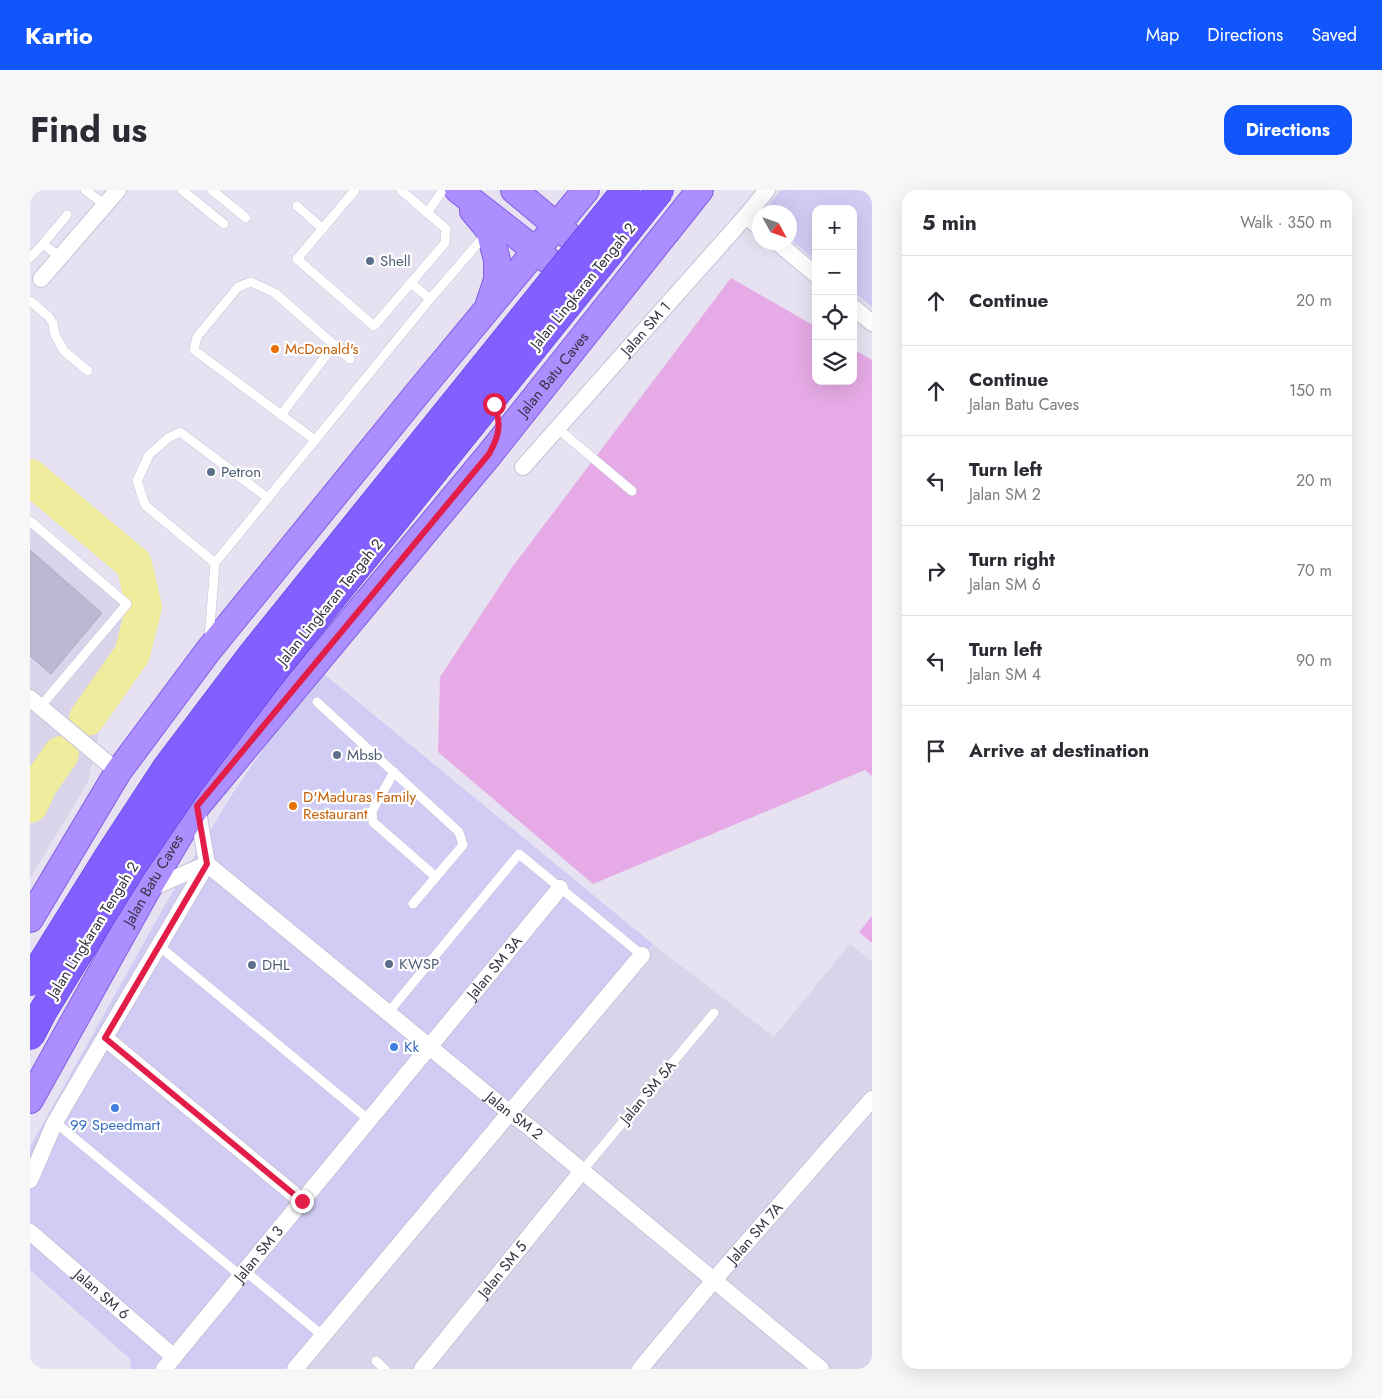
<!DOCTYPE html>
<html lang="en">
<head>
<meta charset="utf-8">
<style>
  body { margin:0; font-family:Jost,sans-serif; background:#f7f7f7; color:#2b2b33 }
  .controls { position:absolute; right:15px; top:15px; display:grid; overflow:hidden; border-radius:10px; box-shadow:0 5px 20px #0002 }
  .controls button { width:45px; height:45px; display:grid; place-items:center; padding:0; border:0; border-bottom:1px solid #e1e1e2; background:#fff; color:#2b2b33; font:25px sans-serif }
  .compass { position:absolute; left:722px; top:15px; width:45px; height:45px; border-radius:50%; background:#fff; box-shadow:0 5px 20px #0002; rotate:130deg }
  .stop { position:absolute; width:15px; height:15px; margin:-11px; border:4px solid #e11d48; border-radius:50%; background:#fff }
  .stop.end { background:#e11d48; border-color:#fff; box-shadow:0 1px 5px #0008 }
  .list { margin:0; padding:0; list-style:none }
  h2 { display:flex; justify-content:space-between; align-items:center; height:65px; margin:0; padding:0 20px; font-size:21px }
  h2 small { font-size:16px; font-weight:400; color:#7c7c81 }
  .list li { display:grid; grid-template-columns:32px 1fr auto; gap:15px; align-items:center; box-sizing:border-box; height:90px; padding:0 20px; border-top:1px solid #e1e1e2 }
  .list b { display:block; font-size:19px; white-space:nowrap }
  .list p { margin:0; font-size:16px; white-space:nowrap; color:#7c7c81 }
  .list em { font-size:16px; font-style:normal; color:#7c7c81 }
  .icon { flex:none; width:28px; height:28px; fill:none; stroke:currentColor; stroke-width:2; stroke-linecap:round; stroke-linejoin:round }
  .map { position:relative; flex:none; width:842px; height:1179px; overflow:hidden; border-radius:15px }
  header { display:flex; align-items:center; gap:30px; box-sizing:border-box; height:70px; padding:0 25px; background:#1056fa; color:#fff }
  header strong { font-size:24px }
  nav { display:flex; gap:28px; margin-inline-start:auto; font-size:18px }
  .intro { display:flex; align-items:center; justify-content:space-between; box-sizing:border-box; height:120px; padding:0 30px }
  h1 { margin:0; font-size:35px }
  .button { padding:12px 22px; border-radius:15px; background:#1056fa; color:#fff; font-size:18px; font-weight:700 }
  main { display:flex; gap:30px; padding:0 30px }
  aside { flex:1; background:#fff; border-radius:15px; box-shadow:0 5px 20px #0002 }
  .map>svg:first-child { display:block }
  .residential { fill:#d9d4e9 }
  .commercial { fill:#d1ccf4 }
  .green { fill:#e6aae6 }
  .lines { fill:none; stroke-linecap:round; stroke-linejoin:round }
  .river { stroke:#efec9d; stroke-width:36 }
  .building { fill:#bcb8d2; stroke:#b0abcd }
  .lane-casing { stroke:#c7c2da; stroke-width:10 }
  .street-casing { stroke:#c7c2da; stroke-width:18 }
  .primary-casing { stroke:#805ee3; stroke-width:28 }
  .lane { stroke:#fff; stroke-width:9 }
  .street { stroke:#fff; stroke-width:16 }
  .primary { stroke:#ac8efe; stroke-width:26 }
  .highway-bridge-casing { stroke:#5031dc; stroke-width:29; stroke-linecap:butt }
  .highway-bridge { stroke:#8360fe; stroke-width:28 }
  .route { stroke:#e11d48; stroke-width:6 }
  .service-dot { fill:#5c6f8a; stroke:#fff; stroke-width:2 }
  .food-dot { fill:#e8710a; stroke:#fff; stroke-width:2 }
  .shop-dot { fill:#3f7fe0; stroke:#fff; stroke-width:2 }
  .labels { text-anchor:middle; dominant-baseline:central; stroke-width:4.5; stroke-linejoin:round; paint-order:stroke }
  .service-label { font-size:15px; fill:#4e5e75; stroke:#fff; text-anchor:start }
  .street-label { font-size:15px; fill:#353342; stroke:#fff }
  .food-label { font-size:15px; fill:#c56008; stroke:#fff; text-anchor:start }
  .shop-label { font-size:15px; fill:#366cbe; stroke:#fff; text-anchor:start }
</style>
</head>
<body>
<header>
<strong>Kartio</strong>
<nav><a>Map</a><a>Directions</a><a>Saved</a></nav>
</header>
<div class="intro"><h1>Find us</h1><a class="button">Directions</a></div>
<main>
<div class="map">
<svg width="842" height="1179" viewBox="0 0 842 1179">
  <rect width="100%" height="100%" fill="#e6e2f1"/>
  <!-- residential -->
  <g class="residential">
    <polygon points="0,331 97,414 58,592 0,688"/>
    <polygon points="820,754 842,772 842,1179 257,1179 624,755 744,847"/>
  </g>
  <!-- commercial -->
  <g class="commercial">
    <polygon points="751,0 842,0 842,117 823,101 823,19 786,19 786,71 760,49 759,22 733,22"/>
    <polygon points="288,479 624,755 612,765 256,1179 101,1179 100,1169 0,1080 0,957 136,713 203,603"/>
  </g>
  <!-- green -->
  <g class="green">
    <polygon points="701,88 786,137 786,191 823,191 823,159 842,170 842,586 835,580 563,694 408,562 410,487 483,376"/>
    <polygon points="842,726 842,753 829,742"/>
  </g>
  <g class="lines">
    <!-- river -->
    <g class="river">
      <polyline points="0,287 104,374 114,417 102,464 57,528"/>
      <polyline points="0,615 10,594 31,564"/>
    </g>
  </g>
  <!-- building -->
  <polygon class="building" points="0,360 72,423 21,484 0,466"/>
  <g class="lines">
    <!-- lane casing -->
    <g class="lane-casing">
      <g id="lane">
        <polyline points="55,0 75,15"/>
        <polyline points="152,0 194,34"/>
        <polyline points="182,0 216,28"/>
        <polyline points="325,0 267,69 344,136 415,53 416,39 371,0"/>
        <polyline points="267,16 293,39"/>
        <polyline points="397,23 413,0"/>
        <polyline points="13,54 30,67"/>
        <polyline points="0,68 13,54 37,25"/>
        <polyline points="381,93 400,109"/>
        <polyline points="0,111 18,126 23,133 25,145 34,161 58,181"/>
        <polyline points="251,225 304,155"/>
        <polyline points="527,238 602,301"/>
        <polyline points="285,250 164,160 167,147 208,97 221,92 245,103 320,169"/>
        <polyline points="0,331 97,414 10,517"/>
        <polyline points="185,373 115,315 107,291 119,265 138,248 150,242 238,308"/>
        <polyline points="179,449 185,373 400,109 456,44"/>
        <polyline points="287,512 429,642 433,655 383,714"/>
        <polyline points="364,582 342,621 343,632 406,687"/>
        <polyline points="129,756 339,930"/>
        <polyline points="358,823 489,664 612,765"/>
        <polyline points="25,932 211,1086"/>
        <polyline points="552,981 684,823"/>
        <polyline points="215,1081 293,1146"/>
        <polyline points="346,1171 355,1179"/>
      </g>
    </g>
    <!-- street casing -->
    <g class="street-casing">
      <g id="street">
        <polyline points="716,26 729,37"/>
        <polyline points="747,52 786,85"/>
        <polyline points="11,89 88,0"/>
        <polyline points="823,117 842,133"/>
        <path id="s1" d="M493,277L716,26L737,0"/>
        <polyline points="0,508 88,582"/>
        <path id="s2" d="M167,616L177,674L480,923L498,936L791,1179"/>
        <polyline points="117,700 177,674"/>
        <polyline points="75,848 272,1011"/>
        <polyline points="0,990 25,932 177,674"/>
        <path id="s3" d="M0,1042L144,1167"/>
        <path id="s4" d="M134,1179L530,698"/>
        <polyline points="265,1179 612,765"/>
        <path id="s5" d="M392,1179L552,981"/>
        <path id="s6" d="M610,1179L684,1090L842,909"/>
      </g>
    </g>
    <!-- primary casing -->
    <g class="primary-casing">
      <g id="primary">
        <polyline points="428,0 519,71"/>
        <polyline points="484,0 539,46"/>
        <polyline points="443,21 459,40 467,70 467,90 459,114"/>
        <polyline points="0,729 88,582 178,461 386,205 556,0"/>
        <path id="s7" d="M0,910L117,700L167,616L459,265L670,0"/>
      </g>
    </g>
    <!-- lane -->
    <use href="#lane" class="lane"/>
    <!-- street -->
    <use href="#street" class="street"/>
    <!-- primary -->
    <use href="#primary" class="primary"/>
    <!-- highway-bridge casing -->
    <g class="highway-bridge-casing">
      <g id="highway-bridge">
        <polyline points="0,792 80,664 137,577 224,462 596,0"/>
        <polyline points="0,846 13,821 103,675 159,593 245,479 630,0"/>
      </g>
    </g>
    <!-- highway-bridge -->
    <use href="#highway-bridge" class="highway-bridge"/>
  </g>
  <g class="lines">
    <!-- route -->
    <path class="route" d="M272,1011L75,848L177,674L167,616L459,264C469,246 472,235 464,214"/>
  </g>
  <!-- markers -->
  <g class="service-dot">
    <circle cx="340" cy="71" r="5"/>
    <circle cx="181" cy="282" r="5"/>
    <circle cx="307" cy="565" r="5"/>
    <circle cx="359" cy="774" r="5"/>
    <circle cx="222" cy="775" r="5"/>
  </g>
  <g class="food-dot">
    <circle cx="245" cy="159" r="5"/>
    <circle cx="263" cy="616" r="5"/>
  </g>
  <g class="shop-dot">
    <circle cx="364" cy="857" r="5"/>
    <circle cx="85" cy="918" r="5"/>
  </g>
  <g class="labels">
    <!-- service labels -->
    <g class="service-label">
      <text x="350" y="71">Shell</text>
      <text x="191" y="282">Petron</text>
      <text x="317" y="565">Mbsb</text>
      <text x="369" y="774">KWSP</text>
      <text x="232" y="775">DHL</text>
    </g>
    <!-- street labels -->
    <g class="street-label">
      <text transform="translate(553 96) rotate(-51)">Jalan Lingkaran Tengah 2</text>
      <text stroke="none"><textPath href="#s1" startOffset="185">Jalan SM 1</textPath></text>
      <text stroke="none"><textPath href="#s7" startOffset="898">Jalan Batu Caves</textPath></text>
      <text transform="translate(300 412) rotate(-51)">Jalan Lingkaran Tengah 2</text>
      <text stroke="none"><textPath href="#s7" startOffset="252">Jalan Batu Caves</textPath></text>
      <text transform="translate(63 740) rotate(-58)">Jalan Lingkaran Tengah 2</text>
      <text stroke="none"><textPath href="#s4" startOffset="520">Jalan SM 3A</textPath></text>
      <text transform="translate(618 902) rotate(-50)">Jalan SM 5A</text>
      <text stroke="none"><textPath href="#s2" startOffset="456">Jalan SM 2</textPath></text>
      <text stroke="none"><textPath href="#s6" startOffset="178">Jalan SM 7A</textPath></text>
      <text stroke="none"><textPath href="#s4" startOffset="149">Jalan SM 3</textPath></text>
      <text stroke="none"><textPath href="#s5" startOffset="128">Jalan SM 5</textPath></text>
      <text stroke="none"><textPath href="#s3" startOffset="95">Jalan SM 6</textPath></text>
    </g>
    <!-- food labels -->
    <g class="food-label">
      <text x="255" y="159">McDonald's</text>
      <text x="273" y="607">D'Maduras Family<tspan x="273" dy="17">Restaurant</tspan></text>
    </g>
    <!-- shop labels -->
    <g class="shop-label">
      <text x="374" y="857">Kk</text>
      <text x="85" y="935" text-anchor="middle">99 Speedmart</text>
    </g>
  </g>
</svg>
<div class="controls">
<button>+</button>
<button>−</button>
<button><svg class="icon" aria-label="locate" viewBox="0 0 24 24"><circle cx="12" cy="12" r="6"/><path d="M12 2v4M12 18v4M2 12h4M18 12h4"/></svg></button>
<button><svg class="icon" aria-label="layers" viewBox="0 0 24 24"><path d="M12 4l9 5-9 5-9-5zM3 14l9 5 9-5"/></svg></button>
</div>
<svg class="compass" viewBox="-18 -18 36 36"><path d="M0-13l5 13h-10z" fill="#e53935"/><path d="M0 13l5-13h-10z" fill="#7c7c81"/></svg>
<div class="stop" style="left:464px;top:214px"></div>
<div class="stop end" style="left:272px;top:1011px"></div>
</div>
<aside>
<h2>5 min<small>Walk · 350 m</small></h2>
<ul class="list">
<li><svg class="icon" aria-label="ahead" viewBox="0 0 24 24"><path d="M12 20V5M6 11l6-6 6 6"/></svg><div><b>Continue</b></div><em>20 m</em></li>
<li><svg class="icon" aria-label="ahead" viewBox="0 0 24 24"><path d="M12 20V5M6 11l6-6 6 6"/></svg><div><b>Continue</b><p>Jalan Batu Caves</p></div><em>150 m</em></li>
<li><svg class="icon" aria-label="left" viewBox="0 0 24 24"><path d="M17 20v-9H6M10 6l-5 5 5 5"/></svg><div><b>Turn left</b><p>Jalan SM 2</p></div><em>20 m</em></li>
<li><svg class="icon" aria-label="right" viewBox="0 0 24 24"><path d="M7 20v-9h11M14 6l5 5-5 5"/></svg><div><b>Turn right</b><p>Jalan SM 6</p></div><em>70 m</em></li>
<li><svg class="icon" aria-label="left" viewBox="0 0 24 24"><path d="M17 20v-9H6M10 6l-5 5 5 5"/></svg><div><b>Turn left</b><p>Jalan SM 4</p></div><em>90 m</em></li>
<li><svg class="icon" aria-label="arrive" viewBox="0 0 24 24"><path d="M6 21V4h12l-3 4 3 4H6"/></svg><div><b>Arrive at destination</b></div></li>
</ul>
</aside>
</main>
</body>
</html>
